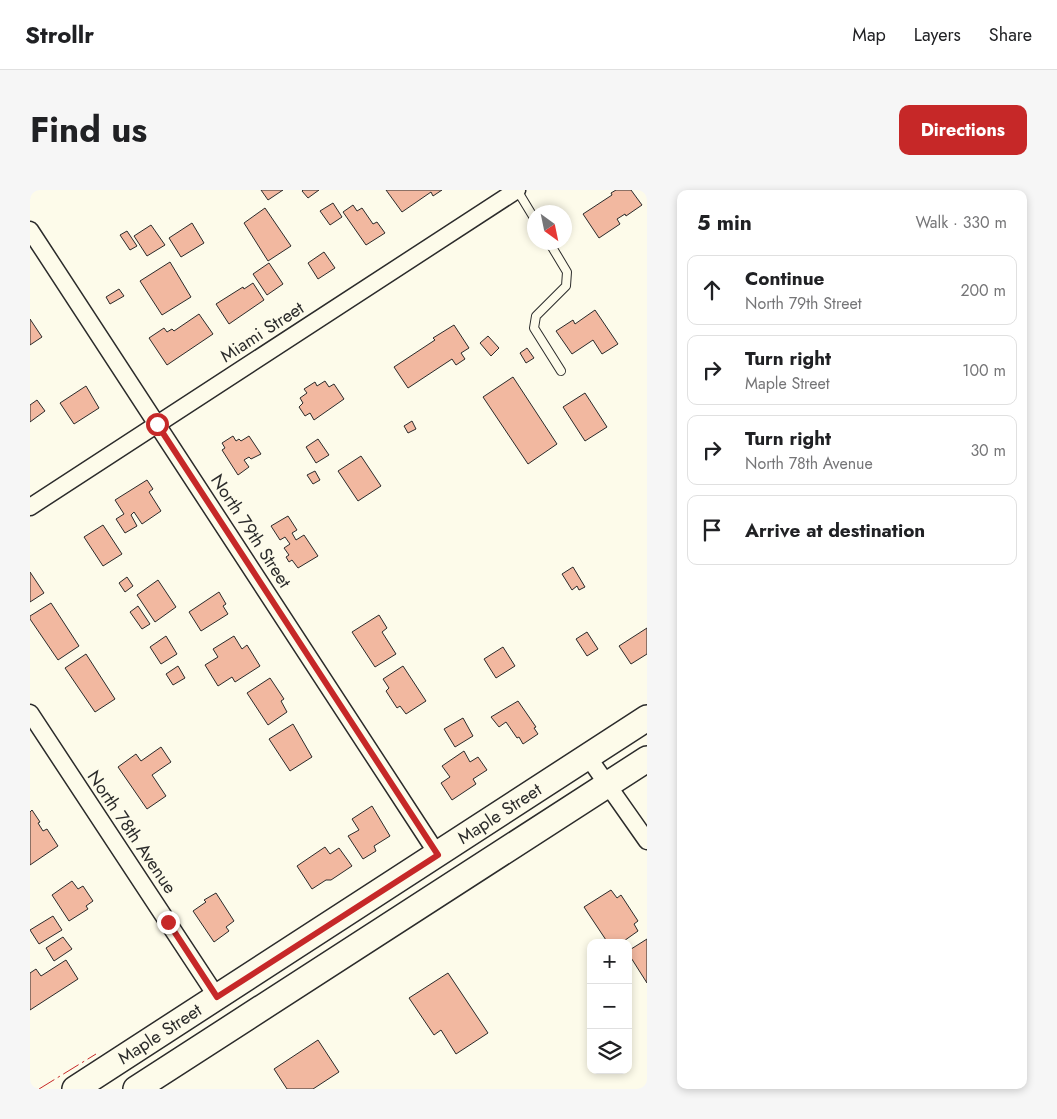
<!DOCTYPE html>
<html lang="en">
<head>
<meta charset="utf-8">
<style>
  body { margin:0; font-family:Jost,sans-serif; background:#f6f6f6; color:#202124 }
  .controls { position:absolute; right:15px; bottom:15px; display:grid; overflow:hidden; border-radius:10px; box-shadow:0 2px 8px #0003 }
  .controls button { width:45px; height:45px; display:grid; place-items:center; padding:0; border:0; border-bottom:1px solid #e0e0e0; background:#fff; color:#202124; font:25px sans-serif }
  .compass { position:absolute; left:497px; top:15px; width:45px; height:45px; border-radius:50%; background:#fff; box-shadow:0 2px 8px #0003; rotate:147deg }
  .stop { position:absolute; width:15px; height:15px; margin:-11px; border:4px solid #c62828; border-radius:50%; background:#fff }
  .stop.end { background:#c62828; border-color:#fff; box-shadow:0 1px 5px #0008 }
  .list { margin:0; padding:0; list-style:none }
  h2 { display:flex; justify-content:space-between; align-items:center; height:65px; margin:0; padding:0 20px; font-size:21px }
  h2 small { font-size:16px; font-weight:400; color:#757577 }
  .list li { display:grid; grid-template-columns:32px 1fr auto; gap:15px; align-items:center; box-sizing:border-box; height:70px; margin:0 10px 10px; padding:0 10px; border:1px solid #e0e0e0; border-radius:10px }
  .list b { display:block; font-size:19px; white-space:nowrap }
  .list p { margin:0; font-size:16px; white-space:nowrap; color:#757577 }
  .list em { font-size:16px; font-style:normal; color:#757577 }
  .icon { flex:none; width:28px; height:28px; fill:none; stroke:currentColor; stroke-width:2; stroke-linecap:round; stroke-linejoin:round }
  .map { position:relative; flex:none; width:617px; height:899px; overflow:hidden; border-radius:10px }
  header { display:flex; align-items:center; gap:30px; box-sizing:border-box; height:70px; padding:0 25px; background:#fff; border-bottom:1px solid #e0e0e0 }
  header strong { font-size:24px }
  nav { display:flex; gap:28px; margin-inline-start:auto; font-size:18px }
  .intro { display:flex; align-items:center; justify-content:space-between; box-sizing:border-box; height:120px; padding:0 30px }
  h1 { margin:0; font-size:35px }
  .button { padding:12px 22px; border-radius:10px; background:#c62828; color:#fff; font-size:18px; font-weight:700 }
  main { display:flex; gap:30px; padding:0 30px }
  aside { flex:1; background:#fff; border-radius:10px; box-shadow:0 2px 8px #0003 }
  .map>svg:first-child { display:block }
  .building { fill:#f2b8a0; stroke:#2b2b2b }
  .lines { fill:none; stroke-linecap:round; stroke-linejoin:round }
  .lane-casing { stroke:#2b2b2b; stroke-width:10 }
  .street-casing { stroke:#2b2b2b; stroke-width:19 }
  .primary-casing { stroke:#2b2b2b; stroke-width:28 }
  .lane { stroke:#fdfbea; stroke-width:8 }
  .street { stroke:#fdfbea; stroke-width:16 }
  .primary { stroke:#fdfbea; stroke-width:25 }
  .power { stroke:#c62828; stroke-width:1; stroke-dasharray:18 4 2.5 4; stroke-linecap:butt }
  .route { stroke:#c62828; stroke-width:6 }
  .labels { text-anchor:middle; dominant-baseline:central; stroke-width:4; stroke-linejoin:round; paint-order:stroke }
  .street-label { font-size:18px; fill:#2b2b2b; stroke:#fdfbea }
</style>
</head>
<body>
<header>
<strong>Strollr</strong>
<nav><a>Map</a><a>Layers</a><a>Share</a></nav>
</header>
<div class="intro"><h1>Find us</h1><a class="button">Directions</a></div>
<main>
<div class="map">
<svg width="617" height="899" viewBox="0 0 617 899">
  <rect width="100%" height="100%" fill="#fdfbea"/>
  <!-- building -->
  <g class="building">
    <polygon points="231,0 253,0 238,10"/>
    <polygon points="273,0 289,0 278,8 272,1"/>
    <polygon points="356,0 412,0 403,6 401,2 372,22"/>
    <polygon points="586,0 601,0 612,15 596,26 595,24 587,29 590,34 569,48 553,24 582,5 581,3"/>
    <polygon points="303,13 312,27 300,35 290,21"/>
    <polygon points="323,15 327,21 332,18 343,34 347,32 355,43 336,55 313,22"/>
    <polygon points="235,18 261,56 238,71 214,33"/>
    <polygon points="162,33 174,53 151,67 139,48"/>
    <polygon points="121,35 135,55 117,66 104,46"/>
    <polygon points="97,41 107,56 100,60 90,45"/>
    <polygon points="294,62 305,78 288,89 278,73"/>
    <polygon points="140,72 161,107 132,125 110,91"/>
    <polygon points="239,73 253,94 237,105 223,84"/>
    <polygon points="223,93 234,110 199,134 186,114 213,97 214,99"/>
    <polygon points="89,99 94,106 80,114 76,107"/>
    <polygon points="565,120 588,154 572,164 563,150 542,164 526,141 543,130 545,134"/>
    <polygon points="169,124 183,144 137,175 119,148 134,138 137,142 142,139 144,141"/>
    <polygon points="0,129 12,147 0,155"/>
    <polygon points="424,135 439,158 431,163 435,169 426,175 422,169 378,198 364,177 405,150 403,148"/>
    <polygon points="458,146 469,158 461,166 450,153"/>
    <polygon points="497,158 504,168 496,173 490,163"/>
    <polygon points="483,187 527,254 498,274 453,207"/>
    <polygon points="295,191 299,197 304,194 314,209 284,230 280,223 275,226 269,217 273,213 270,208 277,203 274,199 285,192 287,196"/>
    <polygon points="56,196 69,218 44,234 30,213"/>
    <polygon points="555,203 577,237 555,251 533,217"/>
    <polygon points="7,210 15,221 0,232 0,215"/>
    <polygon points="382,231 386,239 378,243 374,236"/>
    <polygon points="203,246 206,251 209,249 211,251 219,246 231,264 221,269 219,267 214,270 219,277 208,285 192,260 195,258 192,253"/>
    <polygon points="288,249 299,265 286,273 276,257"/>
    <polygon points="331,266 351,296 328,311 308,281"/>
    <polygon points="285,281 290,290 283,294 277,285"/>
    <polygon points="117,290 123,299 119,302 131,321 112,334 104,322 101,325 107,336 95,343 86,329 94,324 85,310"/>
    <polygon points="258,326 267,340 262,343 266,350 274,345 288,366 268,378 262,370 259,372 256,367 259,365 254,358 260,354 255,347 250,350 241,336"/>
    <polygon points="73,335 92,364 73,376 54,347"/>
    <polygon points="543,377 555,397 549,400 547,396 542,400 532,384"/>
    <polygon points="0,382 14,403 0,412"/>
    <polygon points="97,387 103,396 95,402 89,393"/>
    <polygon points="128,390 146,417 125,432 107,405"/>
    <polygon points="189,402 196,414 193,416 198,424 171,441 159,422"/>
    <polygon points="21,413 49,456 28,470 0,429 0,426"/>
    <polygon points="108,416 120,434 112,439 100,422"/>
    <polygon points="349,425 357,438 352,442 366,464 345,477 322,442"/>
    <polygon points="617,438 617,464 601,474 589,456"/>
    <polygon points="557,442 568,459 557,466 546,449"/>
    <polygon points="136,446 147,464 131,474 120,457"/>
    <polygon points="204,446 212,459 217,455 230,476 205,492 202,487 188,496 175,475 188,467 183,459"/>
    <polygon points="473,457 485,476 466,488 454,469"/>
    <polygon points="56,464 85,509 65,522 35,478"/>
    <polygon points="148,476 155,488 143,495 136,484"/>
    <polygon points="373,476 396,511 376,524 370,516 367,518 356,501 359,498 353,489"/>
    <polygon points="240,488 254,509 251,511 257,522 238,535 217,503"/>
    <polygon points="488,511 506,537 504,538 508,544 493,554 489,547 487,548 476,532 469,537 461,527"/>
    <polygon points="433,528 443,546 425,557 414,539"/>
    <polygon points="263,534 282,567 260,581 239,549"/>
    <polygon points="131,557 141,572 122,585 136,606 117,619 88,577 106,564 111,571"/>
    <polygon points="434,561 440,572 448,567 457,580 443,589 446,594 422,610 411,593 420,587 412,576"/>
    <polygon points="342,616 360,646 344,656 346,661 333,669 318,646 329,640 322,629"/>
    <polygon points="2,620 10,632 8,633 13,641 17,639 28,656 0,675 0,622"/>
    <polygon points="295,657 300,664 309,658 322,676 301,690 296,690 282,699 267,676"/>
    <polygon points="42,691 48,699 53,696 63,711 56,716 58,719 39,731 22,705"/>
    <polygon points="581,700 587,708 591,705 608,731 604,734 608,741 591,753 578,753 554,717"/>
    <polygon points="186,703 204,731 196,737 199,741 184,752 163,721 176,712 174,710"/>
    <polygon points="23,726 32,740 9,754 0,740"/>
    <polygon points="33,747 42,759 24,771 16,758"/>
    <polygon points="617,749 617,793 598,763 598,761"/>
    <polygon points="36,770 48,789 0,820 0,783 6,779 11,786"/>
    <polygon points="418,783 458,843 426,864 411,840 404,845 379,808"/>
    <polygon points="288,850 309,882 283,899 257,899 244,879"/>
  </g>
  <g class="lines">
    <!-- lane casing -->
    <g class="lane-casing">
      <g id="lane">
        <polyline points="487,0 504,28"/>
        <polyline points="519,52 537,82 536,96 506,126 504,138 531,181"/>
      </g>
    </g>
    <!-- street casing -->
    <g class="street-casing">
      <g id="street">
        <polyline points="0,40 408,665"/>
        <polyline points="0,317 487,0"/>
        <polyline points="0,523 187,807"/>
        <polyline points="558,567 617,651"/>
      </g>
    </g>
    <!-- primary casing -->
    <g class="primary-casing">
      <g id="primary">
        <path id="s1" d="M45,899L617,528"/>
        <polyline points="106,899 617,569"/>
      </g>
    </g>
    <!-- lane -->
    <use href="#lane" class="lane"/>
    <!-- street -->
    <use href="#street" class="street"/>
    <!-- primary -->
    <use href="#primary" class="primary"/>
    <!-- power -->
    <polyline class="power" points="9,899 66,864"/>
  </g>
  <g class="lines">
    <!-- route -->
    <polyline class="route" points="127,234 408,665 187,807 138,732"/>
  </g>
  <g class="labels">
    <!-- street labels -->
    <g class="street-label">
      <text transform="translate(232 142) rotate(-33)">Miami Street</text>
      <text transform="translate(221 341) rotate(57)">North 79th Street</text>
      <text stroke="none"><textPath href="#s1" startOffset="506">Maple Street</textPath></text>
      <text transform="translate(102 642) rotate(56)">North 78th Avenue</text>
      <text stroke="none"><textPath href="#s1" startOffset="101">Maple Street</textPath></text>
    </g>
  </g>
</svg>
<div class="controls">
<button>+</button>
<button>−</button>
<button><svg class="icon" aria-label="layers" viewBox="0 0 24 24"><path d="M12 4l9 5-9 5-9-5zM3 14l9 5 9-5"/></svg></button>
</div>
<svg class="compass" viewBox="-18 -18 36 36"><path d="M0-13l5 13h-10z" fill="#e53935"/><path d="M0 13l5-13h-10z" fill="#757577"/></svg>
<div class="stop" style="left:127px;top:234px"></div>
<div class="stop end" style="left:138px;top:732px"></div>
</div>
<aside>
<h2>5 min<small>Walk · 330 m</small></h2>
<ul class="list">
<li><svg class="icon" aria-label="ahead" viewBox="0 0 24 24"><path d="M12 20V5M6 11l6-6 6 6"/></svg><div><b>Continue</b><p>North 79th Street</p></div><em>200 m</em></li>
<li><svg class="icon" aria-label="right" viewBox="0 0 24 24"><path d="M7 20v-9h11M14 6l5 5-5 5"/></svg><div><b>Turn right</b><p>Maple Street</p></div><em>100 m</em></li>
<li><svg class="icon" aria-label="right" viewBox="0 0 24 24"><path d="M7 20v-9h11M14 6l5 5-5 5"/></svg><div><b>Turn right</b><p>North 78th Avenue</p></div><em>30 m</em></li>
<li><svg class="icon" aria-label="arrive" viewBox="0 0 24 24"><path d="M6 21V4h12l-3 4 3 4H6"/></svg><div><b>Arrive at destination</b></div></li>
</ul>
</aside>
</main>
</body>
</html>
